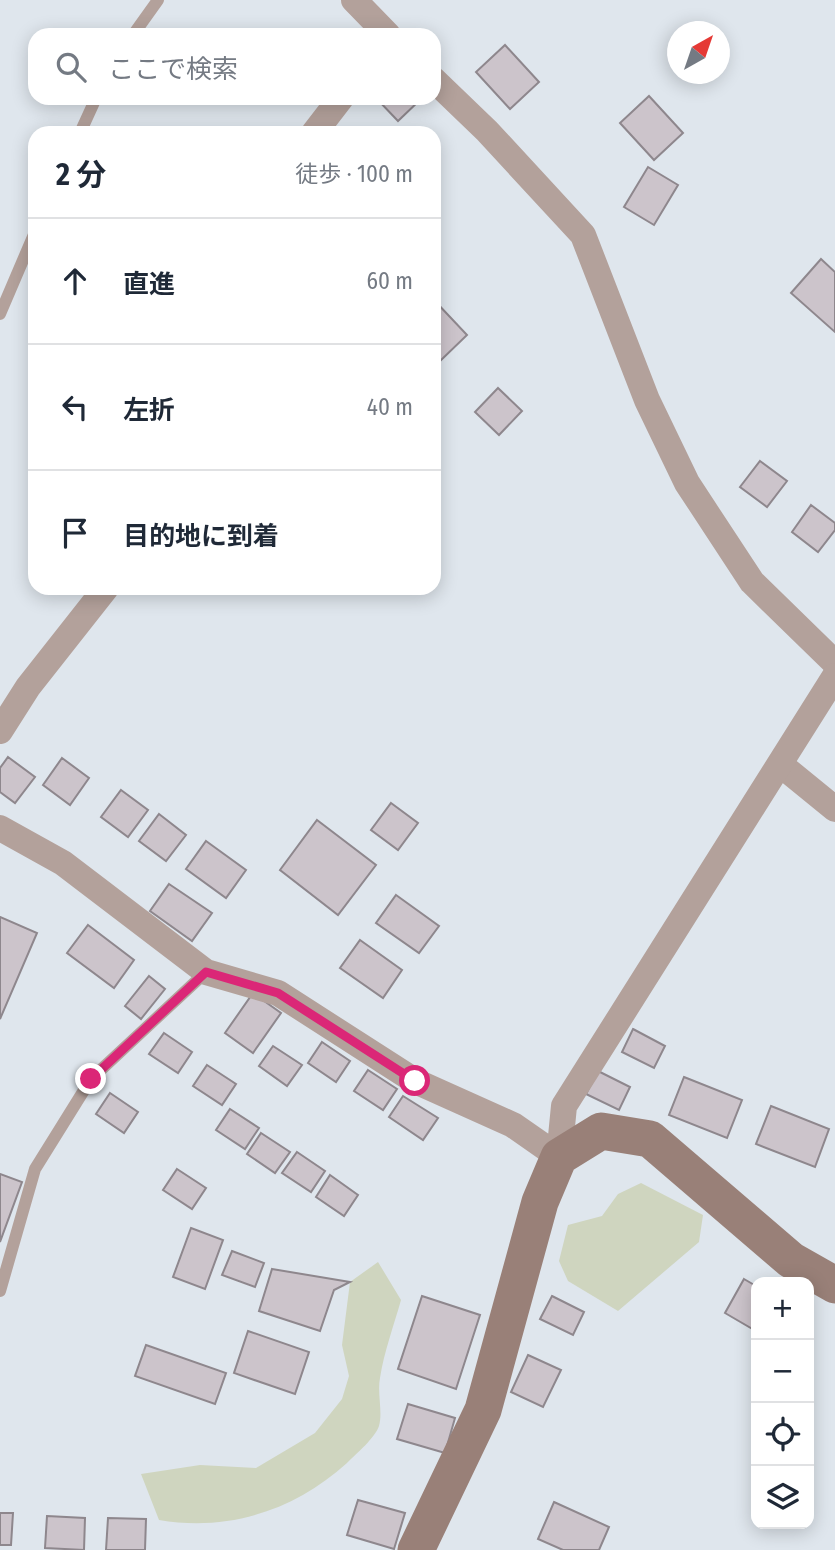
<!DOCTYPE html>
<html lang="ja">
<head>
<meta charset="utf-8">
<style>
  body { margin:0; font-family:"Fira Sans Condensed","Noto Sans JP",sans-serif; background:#f2f2f3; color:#1f2937 }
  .controls { position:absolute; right:21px; bottom:21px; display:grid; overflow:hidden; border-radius:14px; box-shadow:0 4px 18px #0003 }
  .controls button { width:63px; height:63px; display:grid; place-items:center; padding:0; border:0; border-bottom:2px solid #e0e1e3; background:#fff; color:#1f2937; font:35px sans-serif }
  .compass { position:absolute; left:667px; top:21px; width:63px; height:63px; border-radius:50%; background:#fff; box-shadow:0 4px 18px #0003; rotate:40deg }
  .stop { position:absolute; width:21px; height:21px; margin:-16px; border:5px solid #db2777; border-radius:50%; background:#fff }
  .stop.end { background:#db2777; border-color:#fff; box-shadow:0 2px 7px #0008 }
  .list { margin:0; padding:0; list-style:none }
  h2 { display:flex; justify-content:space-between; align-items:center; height:91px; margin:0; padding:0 28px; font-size:30px }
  h2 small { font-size:23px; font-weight:400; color:#747a83 }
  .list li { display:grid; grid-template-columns:46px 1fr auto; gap:21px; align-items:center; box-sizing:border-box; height:126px; padding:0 28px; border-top:2px solid #e0e1e3 }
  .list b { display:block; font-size:26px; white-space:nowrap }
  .list em { font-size:23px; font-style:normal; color:#747a83 }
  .icon { flex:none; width:38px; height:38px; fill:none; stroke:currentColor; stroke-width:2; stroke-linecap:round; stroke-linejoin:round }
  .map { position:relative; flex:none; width:835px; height:1550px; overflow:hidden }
  .search { position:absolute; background:#fff; box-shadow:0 4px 18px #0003; left:28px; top:28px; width:413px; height:77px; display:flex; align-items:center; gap:18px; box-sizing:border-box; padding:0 24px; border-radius:21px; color:#747a83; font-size:26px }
  .panel { position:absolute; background:#fff; box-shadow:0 4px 18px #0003; left:28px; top:126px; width:413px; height:469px; border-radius:21px }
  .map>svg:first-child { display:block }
  .green { fill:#cfd5bf }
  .building { fill:#ccc4cb; stroke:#8e878d; stroke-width:2 }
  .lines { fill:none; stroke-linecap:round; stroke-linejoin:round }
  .lane { stroke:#b3a19b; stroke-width:12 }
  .street { stroke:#b3a19b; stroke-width:26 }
  .secondary { stroke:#998078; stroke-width:37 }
  .route { stroke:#db2777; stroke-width:9 }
</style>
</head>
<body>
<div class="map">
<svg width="835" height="1550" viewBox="0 0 835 1550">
  <rect width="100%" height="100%" fill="#dfe6ed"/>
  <!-- green -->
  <g class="green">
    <polygon points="641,1183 703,1215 699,1242 618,1311 568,1281 559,1261 568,1225 602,1216 618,1194"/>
    <path d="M378,1262L401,1300C394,1325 384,1352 380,1378C377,1393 383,1412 379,1426C375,1438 356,1454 347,1463C295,1510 229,1532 159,1520L141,1474L200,1465L256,1468L315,1433L342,1399L349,1376L342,1345L350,1282Z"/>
  </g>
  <!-- building -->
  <g class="building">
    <polygon points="505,45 539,82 510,109 476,72"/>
    <polygon points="649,96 683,133 654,160 620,123"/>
    <polygon points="376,98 422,98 398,121"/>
    <polygon points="648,167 678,185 654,225 624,207"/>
    <polygon points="821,259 835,272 835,332 791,293"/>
    <polygon points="434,300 467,335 438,363 434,358"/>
    <polygon points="498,388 522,411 499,435 475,412"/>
    <polygon points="760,461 787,481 767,507 740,487"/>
    <polygon points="811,505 835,523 835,530 818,552 792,532"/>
    <polygon points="8,757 35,777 15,803 0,792 0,768"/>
    <polygon points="62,758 89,778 70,805 43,785"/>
    <polygon points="121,790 148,810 128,837 101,817"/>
    <polygon points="391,803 418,823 398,850 371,830"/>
    <polygon points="159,814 186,835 166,861 139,841"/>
    <polygon points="317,820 376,865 338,915 280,870"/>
    <polygon points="206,841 246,870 226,898 186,869"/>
    <polygon points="169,884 212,913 192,941 150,911"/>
    <polygon points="396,895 439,926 419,953 376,923"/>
    <polygon points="0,917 37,933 0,1019"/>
    <polygon points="88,925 134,960 114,988 67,953"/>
    <polygon points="360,940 402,970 383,998 340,968"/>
    <polygon points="149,976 165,989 141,1019 125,1006"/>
    <polygon points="253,993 281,1013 253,1053 225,1033"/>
    <polygon points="633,1029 665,1046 654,1068 622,1052"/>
    <polygon points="164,1033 192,1052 178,1073 149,1054"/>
    <polygon points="322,1042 350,1061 336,1082 308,1063"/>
    <polygon points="273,1046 302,1065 287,1086 259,1066"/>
    <polygon points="207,1065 236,1084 222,1105 193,1086"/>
    <polygon points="368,1070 397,1089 383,1110 354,1091"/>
    <polygon points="598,1071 630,1087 619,1110 586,1094"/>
    <polygon points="684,1077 742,1100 727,1138 669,1115"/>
    <polygon points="110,1093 138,1112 124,1133 96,1114"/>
    <polygon points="403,1096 438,1118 423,1140 389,1117"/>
    <polygon points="771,1106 829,1129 815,1167 756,1144"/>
    <polygon points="230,1109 259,1128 245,1149 216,1130"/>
    <polygon points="261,1133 290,1152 275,1173 247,1154"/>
    <polygon points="297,1152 325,1171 311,1192 282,1173"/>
    <polygon points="177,1169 206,1188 192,1209 163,1190"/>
    <polygon points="0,1174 22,1182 0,1242"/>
    <polygon points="330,1175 358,1195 344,1216 316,1197"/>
    <polygon points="191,1228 223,1240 205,1289 173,1277"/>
    <polygon points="232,1251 264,1263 255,1287 222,1275"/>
    <polygon points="272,1269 350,1282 334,1290 320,1331 259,1311"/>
    <polygon points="744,1279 756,1286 756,1331 725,1313"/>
    <polygon points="422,1296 480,1315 456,1389 398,1369"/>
    <polygon points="552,1296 584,1312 573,1335 540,1319"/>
    <polygon points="248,1331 309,1352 295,1394 234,1373"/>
    <polygon points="146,1345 226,1373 215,1404 135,1376"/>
    <polygon points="528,1355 561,1370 543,1407 511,1392"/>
    <polygon points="408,1404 455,1418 445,1453 397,1439"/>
    <polygon points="358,1500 405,1513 394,1549 347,1535"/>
    <polygon points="554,1502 609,1527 599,1550 563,1550 538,1539"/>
    <polygon points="0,1513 13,1513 11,1545 0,1545"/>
    <polygon points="47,1516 85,1518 84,1550 45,1548"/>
    <polygon points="108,1518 146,1519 145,1550 106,1550"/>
  </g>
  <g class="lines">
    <!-- lane -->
    <g class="lane">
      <polyline points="133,35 158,0"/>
      <polyline points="80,133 96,98"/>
      <polyline points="0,314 35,232"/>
      <polyline points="0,1291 35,1169 91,1079 206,972"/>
    </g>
    <!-- street -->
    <g class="street">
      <polyline points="354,0 388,35"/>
      <polyline points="434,80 487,131 583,235 647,400 687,483 752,582 835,663"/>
      <polyline points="314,133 341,98"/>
      <polyline points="0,731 28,687 106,588"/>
      <polyline points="781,765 835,809"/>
      <polyline points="0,828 63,863 206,972 278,993 415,1081 513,1125 559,1157 564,1106 835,676"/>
    </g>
    <!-- secondary -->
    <polyline class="secondary" points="416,1550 483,1410 540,1202 559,1157 601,1131 650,1139 791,1260 835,1285"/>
  </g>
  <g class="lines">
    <!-- route -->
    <polyline class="route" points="91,1079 206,972 278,993 415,1081"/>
  </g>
</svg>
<div class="controls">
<button>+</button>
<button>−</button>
<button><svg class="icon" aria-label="locate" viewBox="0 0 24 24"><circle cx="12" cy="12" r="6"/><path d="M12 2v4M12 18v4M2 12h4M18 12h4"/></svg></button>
<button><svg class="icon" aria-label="layers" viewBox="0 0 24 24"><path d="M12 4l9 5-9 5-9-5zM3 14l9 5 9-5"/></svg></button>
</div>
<svg class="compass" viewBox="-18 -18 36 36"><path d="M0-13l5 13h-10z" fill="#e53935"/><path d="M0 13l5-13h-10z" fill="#747a83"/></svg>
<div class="stop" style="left:415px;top:1081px"></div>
<div class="stop end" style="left:91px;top:1079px"></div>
<div class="search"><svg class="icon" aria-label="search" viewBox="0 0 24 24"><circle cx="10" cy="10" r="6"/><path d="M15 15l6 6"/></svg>ここで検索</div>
<section class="panel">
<h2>2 分<small>徒歩 · 100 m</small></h2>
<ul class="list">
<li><svg class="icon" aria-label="ahead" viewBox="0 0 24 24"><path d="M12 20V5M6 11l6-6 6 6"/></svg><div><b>直進</b></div><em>60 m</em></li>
<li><svg class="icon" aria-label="left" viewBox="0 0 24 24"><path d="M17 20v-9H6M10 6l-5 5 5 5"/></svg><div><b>左折</b></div><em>40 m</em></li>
<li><svg class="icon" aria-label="arrive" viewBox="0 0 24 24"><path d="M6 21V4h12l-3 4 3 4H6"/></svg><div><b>目的地に到着</b></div></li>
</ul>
</section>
</div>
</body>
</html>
